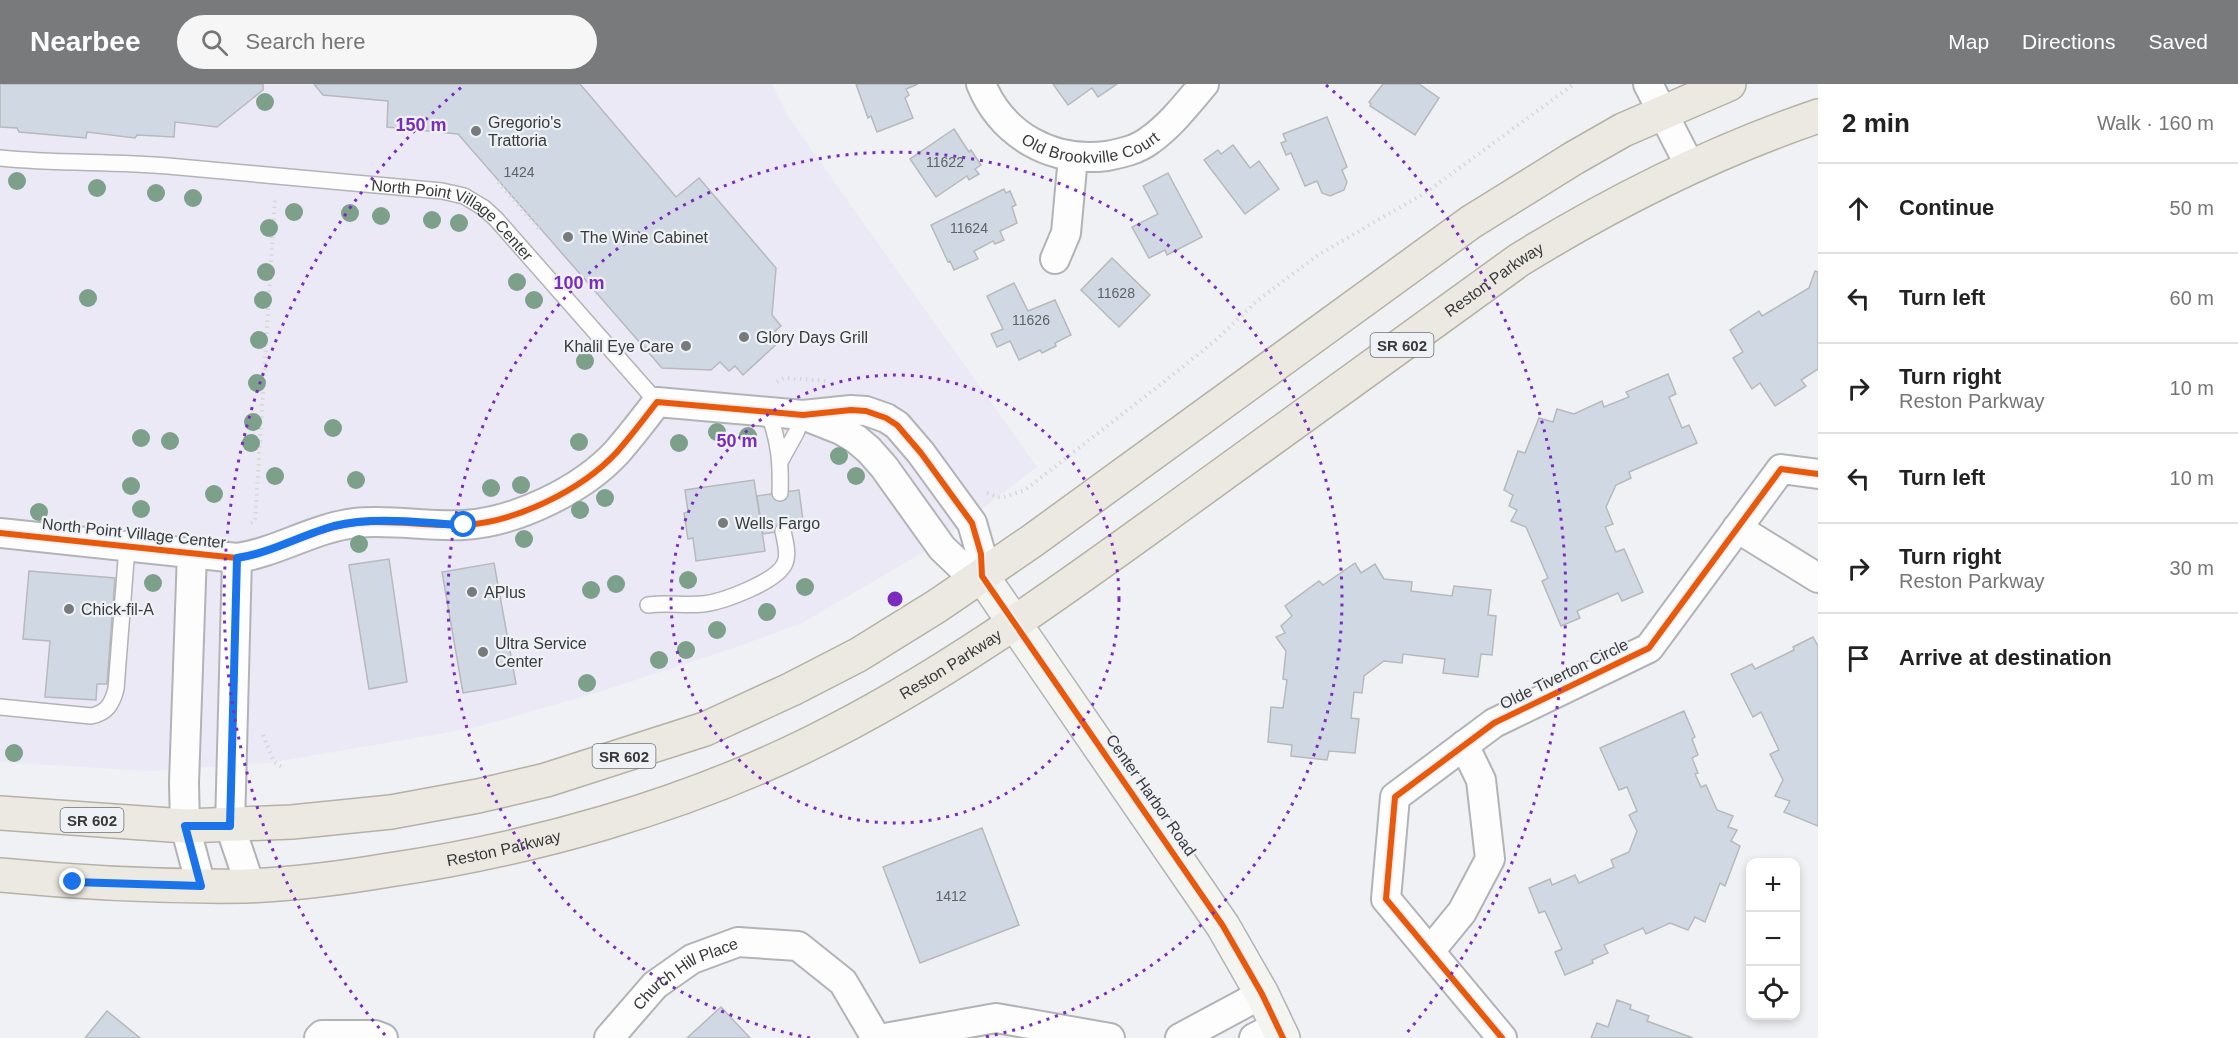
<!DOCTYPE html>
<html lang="en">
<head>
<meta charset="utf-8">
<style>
  body { margin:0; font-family:Helvetica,sans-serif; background:#f6f6f6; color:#222 }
  .controls { position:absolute; right:18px; bottom:18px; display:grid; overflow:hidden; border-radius:12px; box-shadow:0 3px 9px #0003 }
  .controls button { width:54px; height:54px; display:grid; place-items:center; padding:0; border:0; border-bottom:2px solid #e0e0e0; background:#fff; color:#222; font:30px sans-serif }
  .stop { position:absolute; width:18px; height:18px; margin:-14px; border:4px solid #1a73e8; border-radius:50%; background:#fff }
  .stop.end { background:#1a73e8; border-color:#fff; box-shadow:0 2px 6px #0008 }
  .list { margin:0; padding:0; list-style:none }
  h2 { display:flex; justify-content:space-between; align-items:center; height:78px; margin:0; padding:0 24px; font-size:26px }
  h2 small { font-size:20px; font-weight:400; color:#767676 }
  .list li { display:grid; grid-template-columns:39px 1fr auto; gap:18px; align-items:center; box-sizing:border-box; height:90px; padding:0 24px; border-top:2px solid #e0e0e0 }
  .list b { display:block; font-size:22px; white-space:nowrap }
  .list p { margin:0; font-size:20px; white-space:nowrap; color:#767676 }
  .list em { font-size:20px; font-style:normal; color:#767676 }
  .icon { flex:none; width:33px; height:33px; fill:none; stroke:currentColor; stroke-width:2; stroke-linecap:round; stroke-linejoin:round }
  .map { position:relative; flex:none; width:1818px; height:954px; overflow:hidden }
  header { display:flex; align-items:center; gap:36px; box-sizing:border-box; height:84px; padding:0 30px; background:#787a7c; color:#fff }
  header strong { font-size:28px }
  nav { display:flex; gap:33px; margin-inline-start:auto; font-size:21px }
  .search { width:420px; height:54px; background:#f6f6f6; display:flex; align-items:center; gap:15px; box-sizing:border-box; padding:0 21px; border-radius:33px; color:#767676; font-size:22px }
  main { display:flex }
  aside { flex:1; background:#fff }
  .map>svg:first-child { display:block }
  .commercial { fill:#ece9f7 }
  .building { fill:#d0d9e3; stroke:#b7b9bb; stroke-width:1.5 }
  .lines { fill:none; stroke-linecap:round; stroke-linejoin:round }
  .lane-casing { stroke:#b2b3b6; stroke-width:18 }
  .street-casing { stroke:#b2b3b6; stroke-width:32 }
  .secondary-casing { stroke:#b2b3b6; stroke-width:36 }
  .primary-casing { stroke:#b5b1a4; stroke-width:36 }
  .path { stroke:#d6d7d7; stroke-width:4; stroke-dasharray:1.5 4.5; stroke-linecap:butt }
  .lane { stroke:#fdfdfd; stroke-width:15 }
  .street { stroke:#fdfdfd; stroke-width:28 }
  .secondary { stroke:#f4f4f0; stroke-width:33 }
  .primary { stroke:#ece9e2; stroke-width:33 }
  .cycleway-casing { stroke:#eef1f5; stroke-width:10 }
  .cycleway { stroke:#e8590c; stroke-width:6 }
  .tree { fill:#7ca08a }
  .route { stroke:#1a73e8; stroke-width:8 }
  .ring { fill:none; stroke:#7b2cbf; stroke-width:3; stroke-dasharray:3 6 }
  .poi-dot { fill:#787a7c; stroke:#eef1f5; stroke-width:2 }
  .labels { text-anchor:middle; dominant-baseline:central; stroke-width:4.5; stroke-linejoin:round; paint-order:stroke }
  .number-label { font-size:14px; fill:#5e6265 }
  .shield { fill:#eef1f5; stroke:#6f7173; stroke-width:1.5 }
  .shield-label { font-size:15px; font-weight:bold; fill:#383a3b }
  .poi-label { font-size:16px; fill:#383a3b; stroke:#eef1f5; text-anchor:start }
  .street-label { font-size:16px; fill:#383a3b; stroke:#eef1f5 }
  .centre { fill:#7b2cbf; stroke:#eef1f5; stroke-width:3 }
  .ring-label { font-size:18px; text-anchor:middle; font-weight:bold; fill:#7b2cbf; stroke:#eef1f5; stroke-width:4.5; stroke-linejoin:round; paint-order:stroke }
</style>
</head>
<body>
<header>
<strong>Nearbee</strong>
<div class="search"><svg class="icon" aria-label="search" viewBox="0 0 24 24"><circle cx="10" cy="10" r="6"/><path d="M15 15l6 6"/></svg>Search here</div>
<nav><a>Map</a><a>Directions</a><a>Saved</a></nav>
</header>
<main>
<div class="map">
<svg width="1818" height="954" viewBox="0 0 1818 954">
  <rect width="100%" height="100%" fill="#eff1f4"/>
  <!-- commercial -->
  <polygon class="commercial" points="0,0 772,0 789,34 1037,383 929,465 802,539 742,561 599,608 473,644 269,679 149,687 0,678"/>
  <!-- building -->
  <g class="building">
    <polygon points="0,0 263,0 263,6 217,43 175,38 174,53 137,51 135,54 87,48 86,54 19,48 17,44 0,43"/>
    <polygon points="314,0 580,0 676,113 699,94 776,184 772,231 781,242 775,247 782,255 743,291 735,282 729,287 720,278 711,286 662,284 458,50 387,43 388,17 323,11"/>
    <polygon points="856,0 918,0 906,5 909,11 905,14 913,34 877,48 871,32 868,34"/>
    <polygon points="1053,0 1117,0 1098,13 1092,4 1068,21"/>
    <polygon points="1383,0 1419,0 1439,14 1415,51 1370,22 1371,20 1369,18"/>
    <polygon points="1327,33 1347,83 1342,86 1347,98 1344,106 1330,112 1322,109 1317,97 1305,102 1291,69 1286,71 1281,59 1286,57 1283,50"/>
    <polygon points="954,45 969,68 971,66 981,81 975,85 979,90 969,96 967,92 936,113 910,75"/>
    <polygon points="1233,61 1250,84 1259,77 1279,105 1245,130 1204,76 1218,66 1221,70"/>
    <polygon points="1168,89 1202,153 1167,171 1165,166 1149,174 1132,143 1158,130 1143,102"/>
    <polygon points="1004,105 1006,109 1010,107 1016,121 1012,123 1017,139 1000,147 1004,156 995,160 993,157 974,167 978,175 954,186 950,177 948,178 931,141"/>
    <polygon points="1112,174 1150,211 1119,243 1081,206"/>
    <polygon points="1815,187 1818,188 1818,285 1801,296 1806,302 1775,322 1760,299 1752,305 1733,274 1743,268 1730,246 1759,227 1762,232 1809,204"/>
    <polygon points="1014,199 1028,227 1055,216 1071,251 1055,259 1056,262 1042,269 1040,266 1019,276 1010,257 997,263 991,250 1003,245 987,212"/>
    <polygon points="1668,290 1676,310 1669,313 1682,344 1689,341 1697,359 1629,388 1631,394 1616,401 1606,423 1613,440 1605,443 1616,468 1624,465 1643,508 1622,517 1618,509 1577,527 1580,534 1561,542 1542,497 1548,494 1526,443 1511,437 1517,426 1509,422 1513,411 1504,406 1518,367 1525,369 1539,334 1553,338 1557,325 1574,330 1602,317 1604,323 1629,313 1626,308"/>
    <polygon points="754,396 765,467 696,477 693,454 688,455 684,429 688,428 685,406"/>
    <polygon points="799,406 804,444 763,450 757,412"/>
    <polygon points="389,475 407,598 369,605 349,481"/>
    <polygon points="494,479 516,600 463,609 442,488"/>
    <polygon points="1355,479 1361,489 1375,480 1384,495 1412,498 1411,507 1452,512 1454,502 1491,506 1488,531 1496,532 1492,571 1481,570 1478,593 1443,589 1445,575 1403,570 1402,579 1384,577 1364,592 1362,609 1354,608 1351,634 1359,635 1355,669 1329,667 1327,676 1291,672 1292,661 1268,658 1271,623 1283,624 1287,596 1283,595 1286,567 1276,553 1285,549 1281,542 1292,532 1285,522 1319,497 1323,501"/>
    <polygon points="29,487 115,494 107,600 97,600 96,616 45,613 50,557 23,555"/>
    <polygon points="1813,553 1818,562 1818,742 1784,728 1790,717 1775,712 1783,696 1770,670 1779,666 1761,628 1753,633 1731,590 1752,580 1755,585 1794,566 1793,563"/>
    <polygon points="1684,627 1695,653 1692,655 1698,671 1692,674 1698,689 1695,690 1701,703 1706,701 1717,726 1733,732 1728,743 1737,746 1731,757 1740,762 1725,802 1720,799 1705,838 1695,833 1688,846 1670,839 1646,850 1643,844 1604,861 1608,869 1592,876 1593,879 1565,891 1555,868 1562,865 1545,827 1539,829 1529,804 1550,795 1552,801 1575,791 1579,799 1614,783 1611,776 1629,768 1637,747 1629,731 1637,727 1627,703 1619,706 1600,664"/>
    <polygon points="982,744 1019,841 920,879 883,783"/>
    <polygon points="1617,916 1631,921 1630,925 1649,932 1647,937 1693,954 1591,954 1597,939 1608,943"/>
    <polygon points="721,923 750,954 687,954"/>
    <polygon points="107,927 140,954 85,954"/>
  </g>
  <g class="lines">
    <!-- lane casing -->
    <g class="lane-casing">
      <g id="lane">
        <path id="s1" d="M0,74C56,80 112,77 168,82L442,107L464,112L484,124L496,135L657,318"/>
        <path d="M768,328C779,357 781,378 780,409"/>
        <polyline points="781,376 796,349 803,331"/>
        <path d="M648,521C668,518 684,522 703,520C722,518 777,498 785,479C789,470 785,457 783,447"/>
        <path d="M0,623L91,632C107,629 112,620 116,605L127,463"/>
      </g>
    </g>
    <!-- street casing -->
    <g class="street-casing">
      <g id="street">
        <path id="s2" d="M981,0C1002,51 1051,79 1107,72C1122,69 1137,66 1150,56C1171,41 1187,20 1204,0"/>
        <polyline points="1648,0 1691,84"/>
        <polyline points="1055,175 1066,149 1073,73"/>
        <polyline points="1737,444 1818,494"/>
        <path d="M0,449L237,474C278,468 313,444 355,439C391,435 428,443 464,441C516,438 582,406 617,368C631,352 644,335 657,318L803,331L851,326L866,327L886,334L897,341L921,369L972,439L981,470L982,492L964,485L942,464L884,383L869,366L856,355L841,346L803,331"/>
        <polyline points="192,468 184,699 185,742 201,802"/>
        <polyline points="237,474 230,742 250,801"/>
        <polyline points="1430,867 1462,828 1490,775 1481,696 1464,661"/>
        <polyline points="319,954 322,951 375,951 383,954"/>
        <path id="s3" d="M609,954L655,901L692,875L738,858L798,862L843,898L876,954"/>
        <polyline points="885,954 996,934 1110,954"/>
        <polyline points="1180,954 1262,910"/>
        <polyline points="1254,954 1277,942"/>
        <polyline points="1502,954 1386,815 1395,713 1494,639 1649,564 1781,385 1818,390"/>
      </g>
    </g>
    <!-- secondary casing -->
    <g class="secondary-casing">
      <polyline id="secondary" points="982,492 1223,842 1262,910 1283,954"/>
    </g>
    <!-- primary casing -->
    <g class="primary-casing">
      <g id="primary">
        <polyline points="0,729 185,742 292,738 391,728 478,712 546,696 705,645 792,605 858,571 937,522 1032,457 1471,138 1574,74 1623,46 1729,0"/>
        <path id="s4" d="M0,791C82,799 164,803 246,802C294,800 342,794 389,786C531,765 682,723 811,659C938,597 1053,513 1168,430C1285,346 1402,261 1519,176C1613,118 1713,68 1818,32"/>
      </g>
    </g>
    <!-- path -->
    <g class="path">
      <polyline points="498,98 541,147"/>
      <polyline points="777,298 784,294 829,297"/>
      <polyline points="987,409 1001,414 1025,406 1179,286 1217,255 1257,217 1318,171 1428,107 1574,0"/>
      <polyline points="251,439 255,437 275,114"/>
      <polyline points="263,651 274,678 282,683"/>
    </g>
    <!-- lane -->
    <use href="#lane" class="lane"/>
    <!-- street -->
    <use href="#street" class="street"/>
    <!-- secondary -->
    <use href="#secondary" class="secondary"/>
    <!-- primary -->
    <use href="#primary" class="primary"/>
    <!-- cycleway casing -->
    <g class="cycleway-casing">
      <g id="cycleway">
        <path d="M0,449L237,474C278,468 313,444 355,439C391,435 428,443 464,441C516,438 582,406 617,368C631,352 644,335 657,318L803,331L851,326L866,327L886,334L897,341L921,369L972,439L981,470L982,492L1223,842L1262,910L1283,954"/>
        <polyline points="1502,954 1386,815 1395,713 1494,639 1649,564 1781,385 1818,390"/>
      </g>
    </g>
    <!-- cycleway -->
    <use href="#cycleway" class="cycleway"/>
  </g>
  <!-- trees -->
  <g class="tree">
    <circle cx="265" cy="18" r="9"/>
    <circle cx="17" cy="97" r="9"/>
    <circle cx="97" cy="104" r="9"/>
    <circle cx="156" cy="109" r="9"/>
    <circle cx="193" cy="114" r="9"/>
    <circle cx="294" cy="128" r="9"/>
    <circle cx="350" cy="129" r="9"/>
    <circle cx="381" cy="132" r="9"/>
    <circle cx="432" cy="136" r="9"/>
    <circle cx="459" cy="139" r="9"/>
    <circle cx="269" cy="144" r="9"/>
    <circle cx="266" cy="188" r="9"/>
    <circle cx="517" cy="198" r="9"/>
    <circle cx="88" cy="214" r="9"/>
    <circle cx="263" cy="216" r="9"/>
    <circle cx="534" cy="216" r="9"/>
    <circle cx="259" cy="256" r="9"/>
    <circle cx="585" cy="277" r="9"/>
    <circle cx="257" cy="299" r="9"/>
    <circle cx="253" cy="338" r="9"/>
    <circle cx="333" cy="344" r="9"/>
    <circle cx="717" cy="348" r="9"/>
    <circle cx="748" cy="352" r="9"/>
    <circle cx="141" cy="354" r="9"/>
    <circle cx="170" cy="357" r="9"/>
    <circle cx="579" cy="358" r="9"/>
    <circle cx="251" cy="359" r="9"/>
    <circle cx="679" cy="359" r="9"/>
    <circle cx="839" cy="372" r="9"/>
    <circle cx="275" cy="392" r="9"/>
    <circle cx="856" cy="392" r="9"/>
    <circle cx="356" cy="396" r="9"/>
    <circle cx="521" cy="401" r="9"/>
    <circle cx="131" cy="402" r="9"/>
    <circle cx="491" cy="404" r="9"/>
    <circle cx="214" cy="410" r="9"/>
    <circle cx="605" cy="414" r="9"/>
    <circle cx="141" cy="425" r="9"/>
    <circle cx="580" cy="426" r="9"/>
    <circle cx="39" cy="428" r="9"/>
    <circle cx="524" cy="455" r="9"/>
    <circle cx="359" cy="460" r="9"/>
    <circle cx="688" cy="496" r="9"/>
    <circle cx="153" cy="499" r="9"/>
    <circle cx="616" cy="500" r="9"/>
    <circle cx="805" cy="503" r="9"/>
    <circle cx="591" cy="506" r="9"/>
    <circle cx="767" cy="528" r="9"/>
    <circle cx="717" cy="546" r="9"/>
    <circle cx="686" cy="566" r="9"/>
    <circle cx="659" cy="576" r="9"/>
    <circle cx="587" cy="599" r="9"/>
    <circle cx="14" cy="669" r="9"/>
  </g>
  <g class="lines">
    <!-- route -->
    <path class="route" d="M73,798L201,802L185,742H230L237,474C271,469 301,451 334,442C376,432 422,439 464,441"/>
  </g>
  <!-- distance rings -->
  <g class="ring">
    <circle cx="895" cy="515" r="224"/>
    <path d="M810 954A447 447 0 1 1 980 954"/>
    <path d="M385 951A671 671 0 0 1 464 1M1326 1A671 671 0 0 1 1405 951"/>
  </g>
  <!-- markers -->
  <g class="poi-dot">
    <circle cx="476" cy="47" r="6"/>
    <circle cx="568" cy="153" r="6"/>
    <circle cx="744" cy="253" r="6"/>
    <circle cx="686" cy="262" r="6"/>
    <circle cx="723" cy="439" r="6"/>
    <circle cx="472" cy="508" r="6"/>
    <circle cx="69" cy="525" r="6"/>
    <circle cx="483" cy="568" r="6"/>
  </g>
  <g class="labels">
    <!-- number labels -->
    <g class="number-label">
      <text x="945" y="78">11622</text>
      <text x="519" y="88">1424</text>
      <text x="969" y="144">11624</text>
      <text x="1116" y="209">11628</text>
      <text x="1031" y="236">11626</text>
      <text x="951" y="812">1412</text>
    </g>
    <!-- shield labels -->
    <g class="shield">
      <rect x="1370.5" y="249" width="63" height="24" rx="4.5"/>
      <rect x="592.5" y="660" width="63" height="24" rx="4.5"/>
      <rect x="60.5" y="724" width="63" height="24" rx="4.5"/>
    </g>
    <g class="shield-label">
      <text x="1402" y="261">SR 602</text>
      <text x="624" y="672">SR 602</text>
      <text x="92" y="736">SR 602</text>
    </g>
    <!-- poi labels -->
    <g class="poi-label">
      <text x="488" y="38">Gregorio's<tspan x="488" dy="18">Trattoria</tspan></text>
      <text x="580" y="153">The Wine Cabinet</text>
      <text x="756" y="253">Glory Days Grill</text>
      <text x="674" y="262" text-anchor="end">Khalil Eye Care</text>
      <text x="735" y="439">Wells Fargo</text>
      <text x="484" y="508">APlus</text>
      <text x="81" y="525">Chick-fil-A</text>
      <text x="495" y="559">Ultra Service<tspan x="495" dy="18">Center</tspan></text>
    </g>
    <!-- street labels -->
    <g class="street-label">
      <text stroke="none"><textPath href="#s2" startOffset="140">Old Brookville Court</textPath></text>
      <text stroke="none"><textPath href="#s1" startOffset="465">North Point Village Center</textPath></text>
      <text stroke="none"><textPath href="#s4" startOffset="1659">Reston Parkway</textPath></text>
      <text transform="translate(134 449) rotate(6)">North Point Village Center</text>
      <text stroke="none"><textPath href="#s4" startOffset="993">Reston Parkway</textPath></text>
      <text transform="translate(1564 590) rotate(-26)">Olde Tiverton Circle</text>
      <text transform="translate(1151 711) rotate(55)">Center Harbor Road</text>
      <text stroke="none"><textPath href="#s4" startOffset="507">Reston Parkway</textPath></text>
      <text stroke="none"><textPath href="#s3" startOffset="102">Church Hill Place</textPath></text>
    </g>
  </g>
  <circle cx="895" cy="515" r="9" class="centre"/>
  <g class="ring-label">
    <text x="421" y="47">150 m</text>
    <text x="579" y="205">100 m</text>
    <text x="737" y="363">50 m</text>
  </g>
</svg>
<div class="controls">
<button>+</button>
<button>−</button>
<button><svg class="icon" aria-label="locate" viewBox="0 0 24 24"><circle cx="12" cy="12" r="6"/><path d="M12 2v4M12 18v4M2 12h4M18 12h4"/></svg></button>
</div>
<div class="stop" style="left:464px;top:441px"></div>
<div class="stop end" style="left:73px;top:798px"></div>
</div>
<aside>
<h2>2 min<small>Walk · 160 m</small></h2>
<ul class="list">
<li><svg class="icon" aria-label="ahead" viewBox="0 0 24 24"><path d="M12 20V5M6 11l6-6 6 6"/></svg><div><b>Continue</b></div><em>50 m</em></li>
<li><svg class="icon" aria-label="left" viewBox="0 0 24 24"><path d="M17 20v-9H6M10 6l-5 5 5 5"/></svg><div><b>Turn left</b></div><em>60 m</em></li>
<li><svg class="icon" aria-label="right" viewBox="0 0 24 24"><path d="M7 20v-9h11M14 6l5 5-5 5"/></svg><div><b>Turn right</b><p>Reston Parkway</p></div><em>10 m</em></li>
<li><svg class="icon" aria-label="left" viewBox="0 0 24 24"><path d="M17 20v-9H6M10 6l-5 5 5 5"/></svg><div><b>Turn left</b></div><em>10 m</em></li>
<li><svg class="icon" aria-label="right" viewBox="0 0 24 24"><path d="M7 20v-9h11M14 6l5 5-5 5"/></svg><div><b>Turn right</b><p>Reston Parkway</p></div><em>30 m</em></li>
<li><svg class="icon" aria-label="arrive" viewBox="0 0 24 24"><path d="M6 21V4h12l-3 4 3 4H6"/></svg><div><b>Arrive at destination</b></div></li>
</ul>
</aside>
</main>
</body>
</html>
